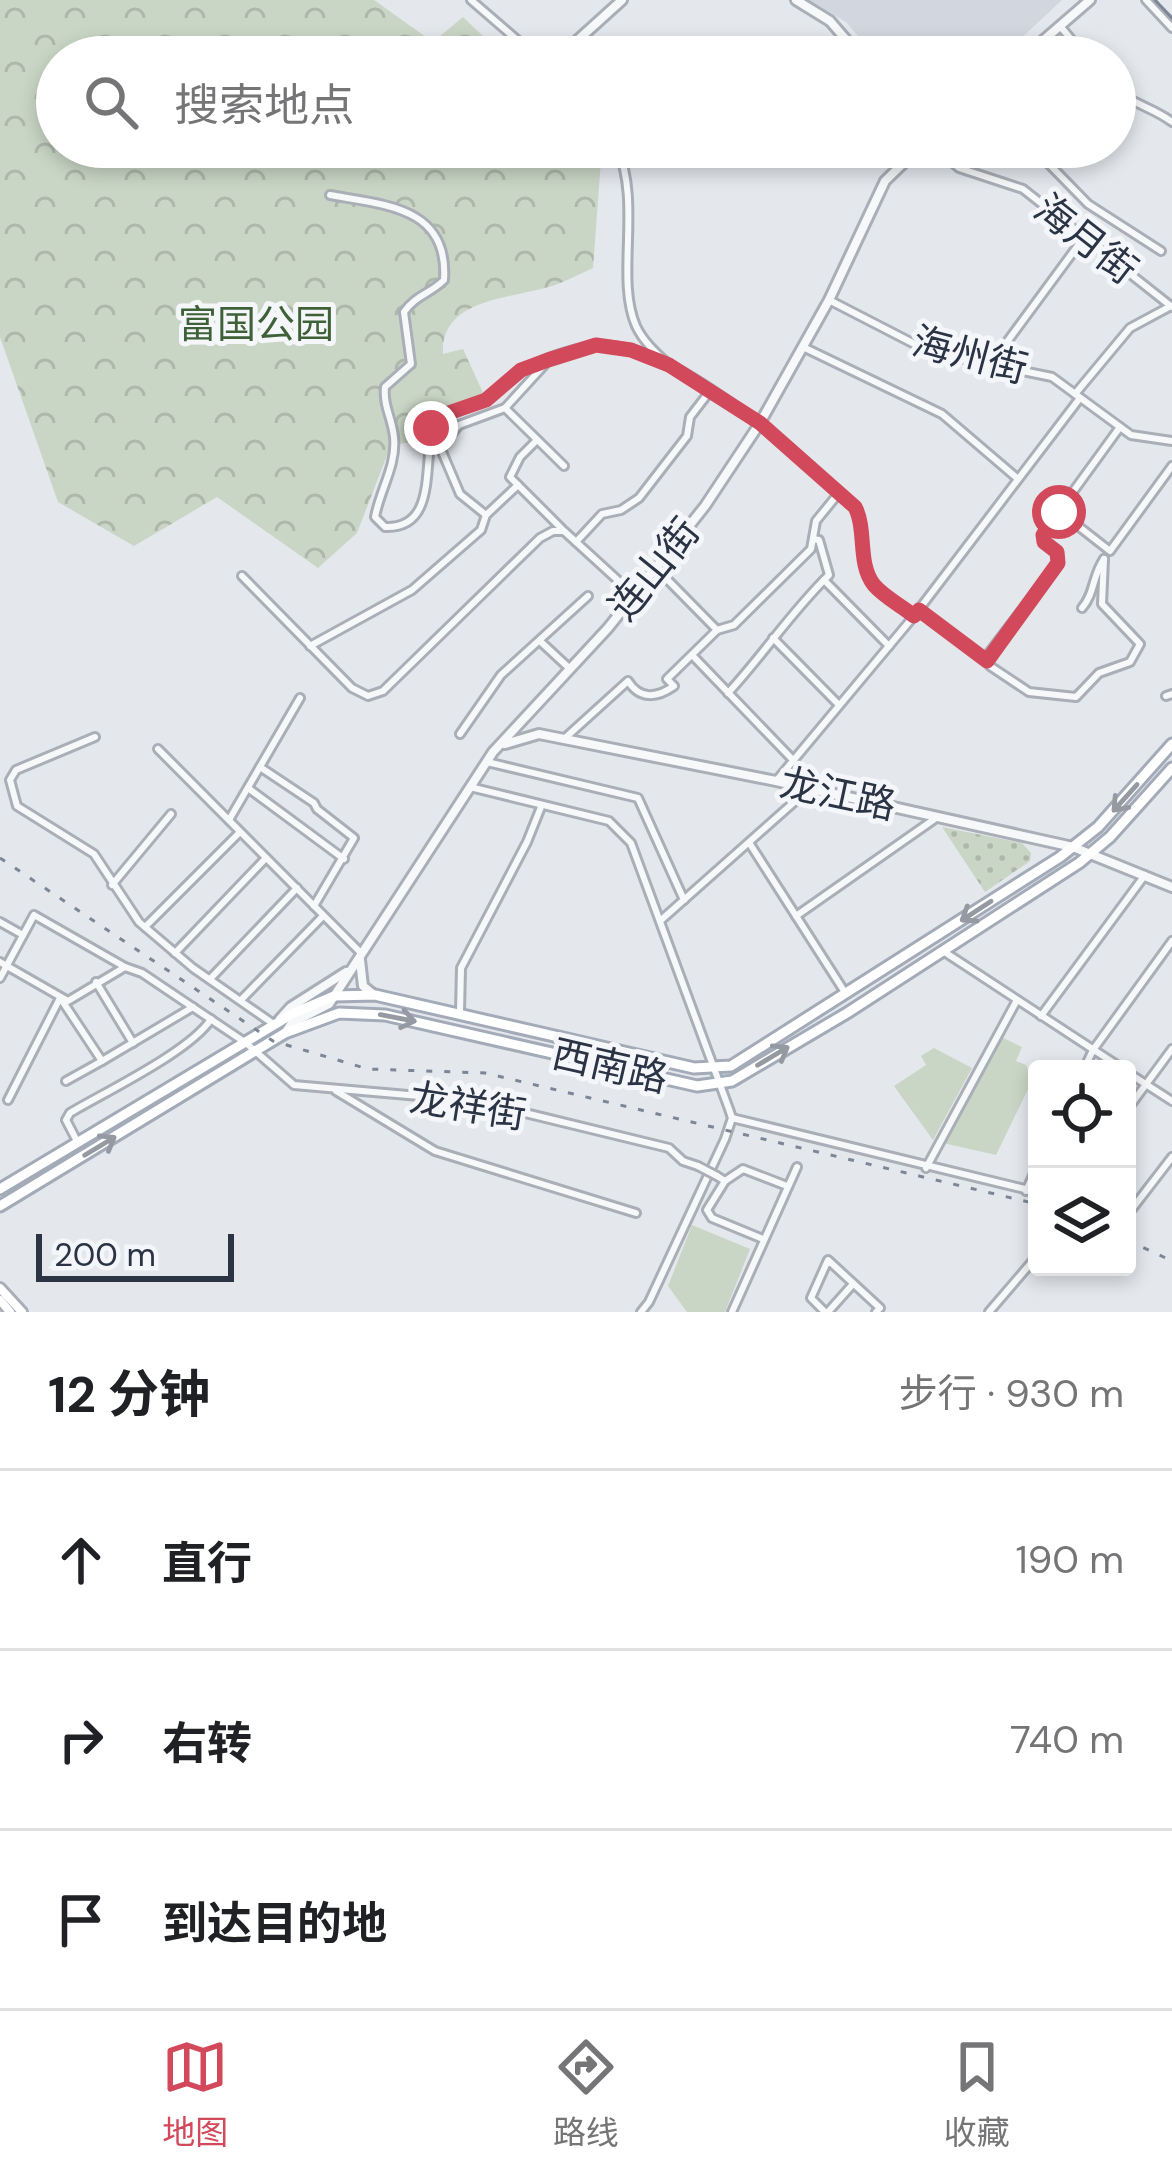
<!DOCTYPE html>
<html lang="zh">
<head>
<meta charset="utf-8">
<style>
  body { margin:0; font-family:"DM Sans","Noto Sans SC",sans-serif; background:#f2f2f2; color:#202124 }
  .controls { position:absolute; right:36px; bottom:36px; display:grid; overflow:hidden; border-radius:12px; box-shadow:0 6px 18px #0003 }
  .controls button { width:108px; height:108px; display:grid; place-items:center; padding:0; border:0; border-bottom:3px solid #e0e0e0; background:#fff; color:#202124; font:60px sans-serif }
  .scale { position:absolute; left:36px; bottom:30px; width:198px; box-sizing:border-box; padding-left:12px; border:6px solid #2b3445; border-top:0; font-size:33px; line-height:42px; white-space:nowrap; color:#2b3445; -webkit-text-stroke:9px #f4f6f9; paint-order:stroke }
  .stop { position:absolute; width:36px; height:36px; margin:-27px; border:9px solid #d1495b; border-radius:50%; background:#fff }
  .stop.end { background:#d1495b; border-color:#fff; box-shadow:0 3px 12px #0008 }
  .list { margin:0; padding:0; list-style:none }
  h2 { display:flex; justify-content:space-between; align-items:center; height:156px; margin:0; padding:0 48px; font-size:51px }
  h2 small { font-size:39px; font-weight:400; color:#757577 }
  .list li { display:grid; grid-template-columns:78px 1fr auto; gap:36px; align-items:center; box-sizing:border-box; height:180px; padding:0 48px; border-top:3px solid #e0e0e0 }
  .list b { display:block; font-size:45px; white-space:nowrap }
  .list em { font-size:39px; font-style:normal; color:#757577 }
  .icon { flex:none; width:66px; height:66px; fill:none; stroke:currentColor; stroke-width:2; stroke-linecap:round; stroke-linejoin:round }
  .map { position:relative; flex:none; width:1172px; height:1312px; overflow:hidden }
  .search { position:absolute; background:#fff; box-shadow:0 6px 18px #0003; left:36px; right:36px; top:36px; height:132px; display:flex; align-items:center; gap:30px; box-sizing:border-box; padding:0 42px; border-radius:66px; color:#757577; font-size:45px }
  .sheet { height:696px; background:#fff }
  nav { display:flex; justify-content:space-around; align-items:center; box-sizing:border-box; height:168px; border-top:3px solid #e0e0e0; background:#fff; font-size:33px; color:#757577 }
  nav a { display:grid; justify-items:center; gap:6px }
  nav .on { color:#d1495b }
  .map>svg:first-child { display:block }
  .built { fill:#d2d6de }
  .forest { fill:url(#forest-crowns) }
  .park { fill:url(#park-dots) }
  .garden { fill:#c9d6c5 }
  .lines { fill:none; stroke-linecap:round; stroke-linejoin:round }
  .minor-casing { stroke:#a9aeb7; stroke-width:12 }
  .tertiary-casing { stroke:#a9aeb7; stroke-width:14 }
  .secondary-casing { stroke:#a9aeb7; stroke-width:14 }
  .primary-casing { stroke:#a3abb8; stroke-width:15 }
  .minor { stroke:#f7f8fa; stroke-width:6 }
  .tertiary { stroke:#f7f8fa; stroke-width:8 }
  .secondary { stroke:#fff; stroke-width:8 }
  .primary { stroke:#fff; stroke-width:9 }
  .tram { stroke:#7d8696; stroke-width:3 }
  .rail { stroke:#7d8696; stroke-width:3; stroke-dasharray:6 12; stroke-linecap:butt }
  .minor-bridge-casing { stroke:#a9aeb7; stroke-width:12; stroke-linecap:butt }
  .minor-bridge { stroke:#f7f8fa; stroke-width:6 }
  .oneway { stroke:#959aa2 }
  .route { stroke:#d1495b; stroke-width:15 }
  .labels { text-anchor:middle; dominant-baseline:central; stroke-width:10; stroke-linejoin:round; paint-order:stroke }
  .street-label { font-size:39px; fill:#2b3445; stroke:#f4f6f9 }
  .park-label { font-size:39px; fill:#3f6138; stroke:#f4f6f9 }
</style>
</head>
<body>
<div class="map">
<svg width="1172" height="1312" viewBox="0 0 1172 1312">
  <defs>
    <pattern id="forest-crowns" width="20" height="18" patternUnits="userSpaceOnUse" patternTransform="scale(3)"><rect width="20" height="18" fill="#c9d6c5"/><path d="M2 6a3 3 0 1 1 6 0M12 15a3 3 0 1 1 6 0" fill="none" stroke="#adb8ab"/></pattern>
    <pattern id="park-dots" width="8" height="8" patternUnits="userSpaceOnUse" patternTransform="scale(3)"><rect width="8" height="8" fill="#c9d6c5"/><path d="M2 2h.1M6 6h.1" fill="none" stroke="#adb8ab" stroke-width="1.8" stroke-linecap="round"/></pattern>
  </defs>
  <rect width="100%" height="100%" fill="#e4e7ec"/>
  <!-- built -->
  <polygon class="built" points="809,0 1062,0 1001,57 876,57 846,22"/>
  <!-- forest -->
  <path class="forest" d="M0,0H374L433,42L463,17L505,57H57V147H590L601,160L593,268C576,276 559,285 541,289C502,299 440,302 443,354L463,349L484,395L433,413L421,441L391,445L357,533L318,568L217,497L134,546L58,502L0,337Z"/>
  <!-- park -->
  <polygon class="park" points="942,827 1022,843 1031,853 1030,861 985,892"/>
  <!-- garden -->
  <g class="garden">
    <polygon points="999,1036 1022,1047 1016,1061 1026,1065 1032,1081 996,1155 943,1143"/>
    <polygon points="934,1048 972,1068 933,1140 894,1086 926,1065 921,1056"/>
    <polygon points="692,1225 750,1249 725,1312 687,1312 668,1286"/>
  </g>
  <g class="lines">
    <!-- minor casing -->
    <g class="minor-casing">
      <g id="minor">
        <polyline points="471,0 537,57"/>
        <polyline points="1146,0 1172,28"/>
        <polyline points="1060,26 1086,57"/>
        <path d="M1115,89C1132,104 1154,108 1172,122"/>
        <path d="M617,147C642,204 615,278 636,326C643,341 655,352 667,363"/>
        <polyline points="934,147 959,168 1023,189 1172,307"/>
        <polyline points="1000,147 1048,163 1088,204 1161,251"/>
        <path d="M330,195C385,205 449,207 444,280C430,294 416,295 404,312L411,364L385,387C383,406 392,418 394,437C397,465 380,490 375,517L385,527C443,529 419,451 437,417C454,411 475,407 489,398C499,391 506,381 517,374C535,361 571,349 594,346C671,336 800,458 855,507C867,530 857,564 874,585C884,597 901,606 914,616"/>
        <polyline points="829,300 930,352 1052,377 1131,435 1172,441"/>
        <polyline points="803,347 942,414 1018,479"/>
        <polyline points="548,361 505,408 564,466"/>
        <polyline points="1004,366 1004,346 1082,240"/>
        <polyline points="1075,394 1130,328 1171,306"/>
        <polyline points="1120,427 1059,511 1110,551 1172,466"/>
        <polyline points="536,441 520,457 510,477 562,529"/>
        <polyline points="1059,511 1043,535 1044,541 1057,552 1058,563 989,653 990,666 1029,692 1076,697 1099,673 1130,662 1140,644 1102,604 1104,559"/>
        <polyline points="486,515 460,494 440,447 459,425 505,408"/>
        <polyline points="576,542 602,514 621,510 639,498 687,436 690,417 710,391"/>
        <polyline points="656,568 717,630"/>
        <polyline points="242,576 352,688 368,696 383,691 540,538 553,531 564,531 634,595"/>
        <polyline points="824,580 889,646"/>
        <path d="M1082,608C1095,593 1092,576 1104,559"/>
        <polyline points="919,610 987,661"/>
        <polyline points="773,638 839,705"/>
        <polyline points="541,642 569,668"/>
        <polyline points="310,646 412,590 481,530 486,515 518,485"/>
        <polyline points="692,655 793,760"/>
        <path d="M728,693C764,654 791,612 829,575L819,540L813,539"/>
        <polyline points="1166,696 1172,694"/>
        <polyline points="460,734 501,675 588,596"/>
        <polyline points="95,737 16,770 10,780 17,806 94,854 139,922 193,968 275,1025"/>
        <path d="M564,739L628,681C640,700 657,698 674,686L667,679L717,630L734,625L811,549L816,521L838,494"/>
        <polyline points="158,749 361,953"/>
        <polyline points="487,762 638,798 684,900"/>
        <polyline points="260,767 314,803 317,809 354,838 314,906"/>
        <polyline points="777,780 914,616 1080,398"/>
        <polyline points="470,787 609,821 631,843 729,1109 732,1118 725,1139 649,1302 641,1312"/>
        <polyline points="248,788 344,859"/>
        <polyline points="229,820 300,698"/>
        <polyline points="750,844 846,994"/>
        <polyline points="112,885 171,814"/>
        <polyline points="796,916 936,818"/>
        <polyline points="660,921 810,788"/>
        <polyline points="0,922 23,935"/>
        <polyline points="145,927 240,832"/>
        <polyline points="943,951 1123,1069"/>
        <polyline points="175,953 266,858"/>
        <polyline points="0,962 68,1001 125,967 142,973 246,1043 294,1085 476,1101 669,1148 683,1161 698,1166"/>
        <polyline points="0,978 34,915 125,967"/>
        <polyline points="210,979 297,888"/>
        <polyline points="96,982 133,1043"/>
        <polyline points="61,999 102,1061 193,1007"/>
        <polyline points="241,1000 323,916"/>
        <polyline points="460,1012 461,968 527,842 541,807"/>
        <polyline points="1041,1016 1145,875"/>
        <polyline points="1084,1069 1093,1050 1172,941"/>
        <polyline points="1127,1072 1172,1101"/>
        <polyline points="66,1081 102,1061"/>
        <polyline points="336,1091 435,1151 636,1213"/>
        <polyline points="8,1100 60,998"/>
        <polyline points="1127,1110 1172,1049"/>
        <polyline points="732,1118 1037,1192"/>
        <path d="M78,1143L66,1120L70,1113C105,1092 191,1051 211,1019"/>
        <polyline points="926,1168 1017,1000"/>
        <polyline points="717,1176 725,1181 707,1210 712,1218 763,1239"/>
        <polyline points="725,1181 743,1169 787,1186"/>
        <polyline points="1026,1191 1037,1167"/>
        <polyline points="1127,1209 1132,1209 1172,1157"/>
        <polyline points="732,1312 797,1167"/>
        <polyline points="825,1312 811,1298 828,1260 880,1308 876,1312"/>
        <polyline points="828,1312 853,1284"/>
        <polyline points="989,1312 1037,1256"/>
      </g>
    </g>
    <!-- tertiary casing -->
    <g class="tertiary-casing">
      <g id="tertiary">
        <polyline points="796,0 830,21 861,57"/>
        <polyline points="559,57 622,0"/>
        <polyline points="1024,57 1090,0"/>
        <polyline points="505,744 539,734 776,781 1073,847 1172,887"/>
        <polyline points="360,960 363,986 373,994"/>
        <polyline points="280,1019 291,1007 346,972"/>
        <polyline points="285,1033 292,1023 329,1004 493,752 608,628 705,506 760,423 829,300 885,181 920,147"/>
      </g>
    </g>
    <!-- secondary casing -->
    <g class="secondary-casing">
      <g id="secondary">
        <polyline points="0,1288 22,1312"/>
        <polyline points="0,1300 10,1312"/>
      </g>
    </g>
    <!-- primary casing -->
    <g class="primary-casing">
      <g id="primary">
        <polyline points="0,1189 294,1013 334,996 375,995 694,1068 731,1066 1060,857 1098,827 1172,744"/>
        <polyline points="0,1206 285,1033 339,1013 385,1015 697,1086 732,1081 847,1013 1079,863 1110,837 1172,768"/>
      </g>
    </g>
    <!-- minor -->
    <use href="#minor" class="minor"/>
    <!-- tertiary -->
    <use href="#tertiary" class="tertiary"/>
    <!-- secondary -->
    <use href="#secondary" class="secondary"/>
    <!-- primary -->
    <use href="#primary" class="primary"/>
    <!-- tram -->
    <polyline class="tram" points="1155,0 1172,18"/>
    <!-- rail -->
    <g class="rail">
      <polyline points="0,858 273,1041 368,1069 485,1073 1037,1204"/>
      <polyline points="1127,1240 1172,1261"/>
    </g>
    <!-- minor-bridge casing -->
    <g class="minor-bridge-casing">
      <polyline id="minor-bridge" points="698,1166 717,1176"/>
    </g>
    <!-- minor-bridge -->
    <use href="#minor-bridge" class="minor-bridge"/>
  </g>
  <!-- one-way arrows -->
  <defs><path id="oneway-shaft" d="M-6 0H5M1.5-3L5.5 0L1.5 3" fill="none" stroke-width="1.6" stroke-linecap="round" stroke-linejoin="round" transform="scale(3)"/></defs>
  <g class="oneway">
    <use href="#oneway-shaft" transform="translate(1125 798) rotate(132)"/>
    <use href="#oneway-shaft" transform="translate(976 911) rotate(147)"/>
    <use href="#oneway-shaft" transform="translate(398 1018) rotate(11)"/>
    <use href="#oneway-shaft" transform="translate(773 1056) rotate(-31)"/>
    <use href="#oneway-shaft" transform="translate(100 1146) rotate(-31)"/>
  </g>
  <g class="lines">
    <!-- route -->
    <path class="route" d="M431,428L437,417L486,400L521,370L548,360L596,345L631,350L669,365L760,423L855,507C867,530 857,564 874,585C884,597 902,606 914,616L919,610L987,661L1058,563L1057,552L1044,542L1043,535L1059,512"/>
  </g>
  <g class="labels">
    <!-- street labels -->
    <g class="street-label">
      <text transform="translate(1086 239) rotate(38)">海月街</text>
      <text transform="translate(970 355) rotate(15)">海州街</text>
      <text transform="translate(654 569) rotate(-51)">连山街</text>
      <text transform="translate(838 794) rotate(12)">龙江路</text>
      <text transform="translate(610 1066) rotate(13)">西南路</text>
      <text transform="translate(468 1106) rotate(9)">龙祥街</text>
    </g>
    <!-- park labels -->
    <g class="park-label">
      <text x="256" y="324">富国公园</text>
    </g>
  </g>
</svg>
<div class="controls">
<button><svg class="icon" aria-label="locate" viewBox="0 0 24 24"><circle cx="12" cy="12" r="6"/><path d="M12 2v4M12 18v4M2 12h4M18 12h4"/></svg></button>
<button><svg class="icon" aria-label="layers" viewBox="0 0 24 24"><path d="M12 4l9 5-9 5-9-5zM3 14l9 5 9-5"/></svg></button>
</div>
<div class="scale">200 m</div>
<div class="stop" style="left:1059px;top:512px"></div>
<div class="stop end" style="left:431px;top:428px"></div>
<div class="search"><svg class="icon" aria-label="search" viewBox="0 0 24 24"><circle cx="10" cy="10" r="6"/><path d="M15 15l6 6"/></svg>搜索地点</div>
</div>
<section class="sheet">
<h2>12 分钟<small>步行 · 930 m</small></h2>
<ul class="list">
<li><svg class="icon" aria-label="ahead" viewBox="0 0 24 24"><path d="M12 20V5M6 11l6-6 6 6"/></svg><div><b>直行</b></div><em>190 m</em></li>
<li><svg class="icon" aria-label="right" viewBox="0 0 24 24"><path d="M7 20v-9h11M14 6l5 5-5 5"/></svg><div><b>右转</b></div><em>740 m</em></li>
<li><svg class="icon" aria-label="arrive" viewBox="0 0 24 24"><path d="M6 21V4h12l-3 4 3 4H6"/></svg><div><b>到达目的地</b></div></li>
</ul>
</section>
<nav>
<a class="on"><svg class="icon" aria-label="map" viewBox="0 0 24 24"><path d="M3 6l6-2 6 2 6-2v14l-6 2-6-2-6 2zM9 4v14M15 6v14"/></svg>地图</a>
<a><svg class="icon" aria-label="directions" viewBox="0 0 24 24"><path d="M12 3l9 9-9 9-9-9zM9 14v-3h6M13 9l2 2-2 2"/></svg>路线</a>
<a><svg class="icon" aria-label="saved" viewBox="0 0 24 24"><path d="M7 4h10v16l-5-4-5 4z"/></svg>收藏</a>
</nav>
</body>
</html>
